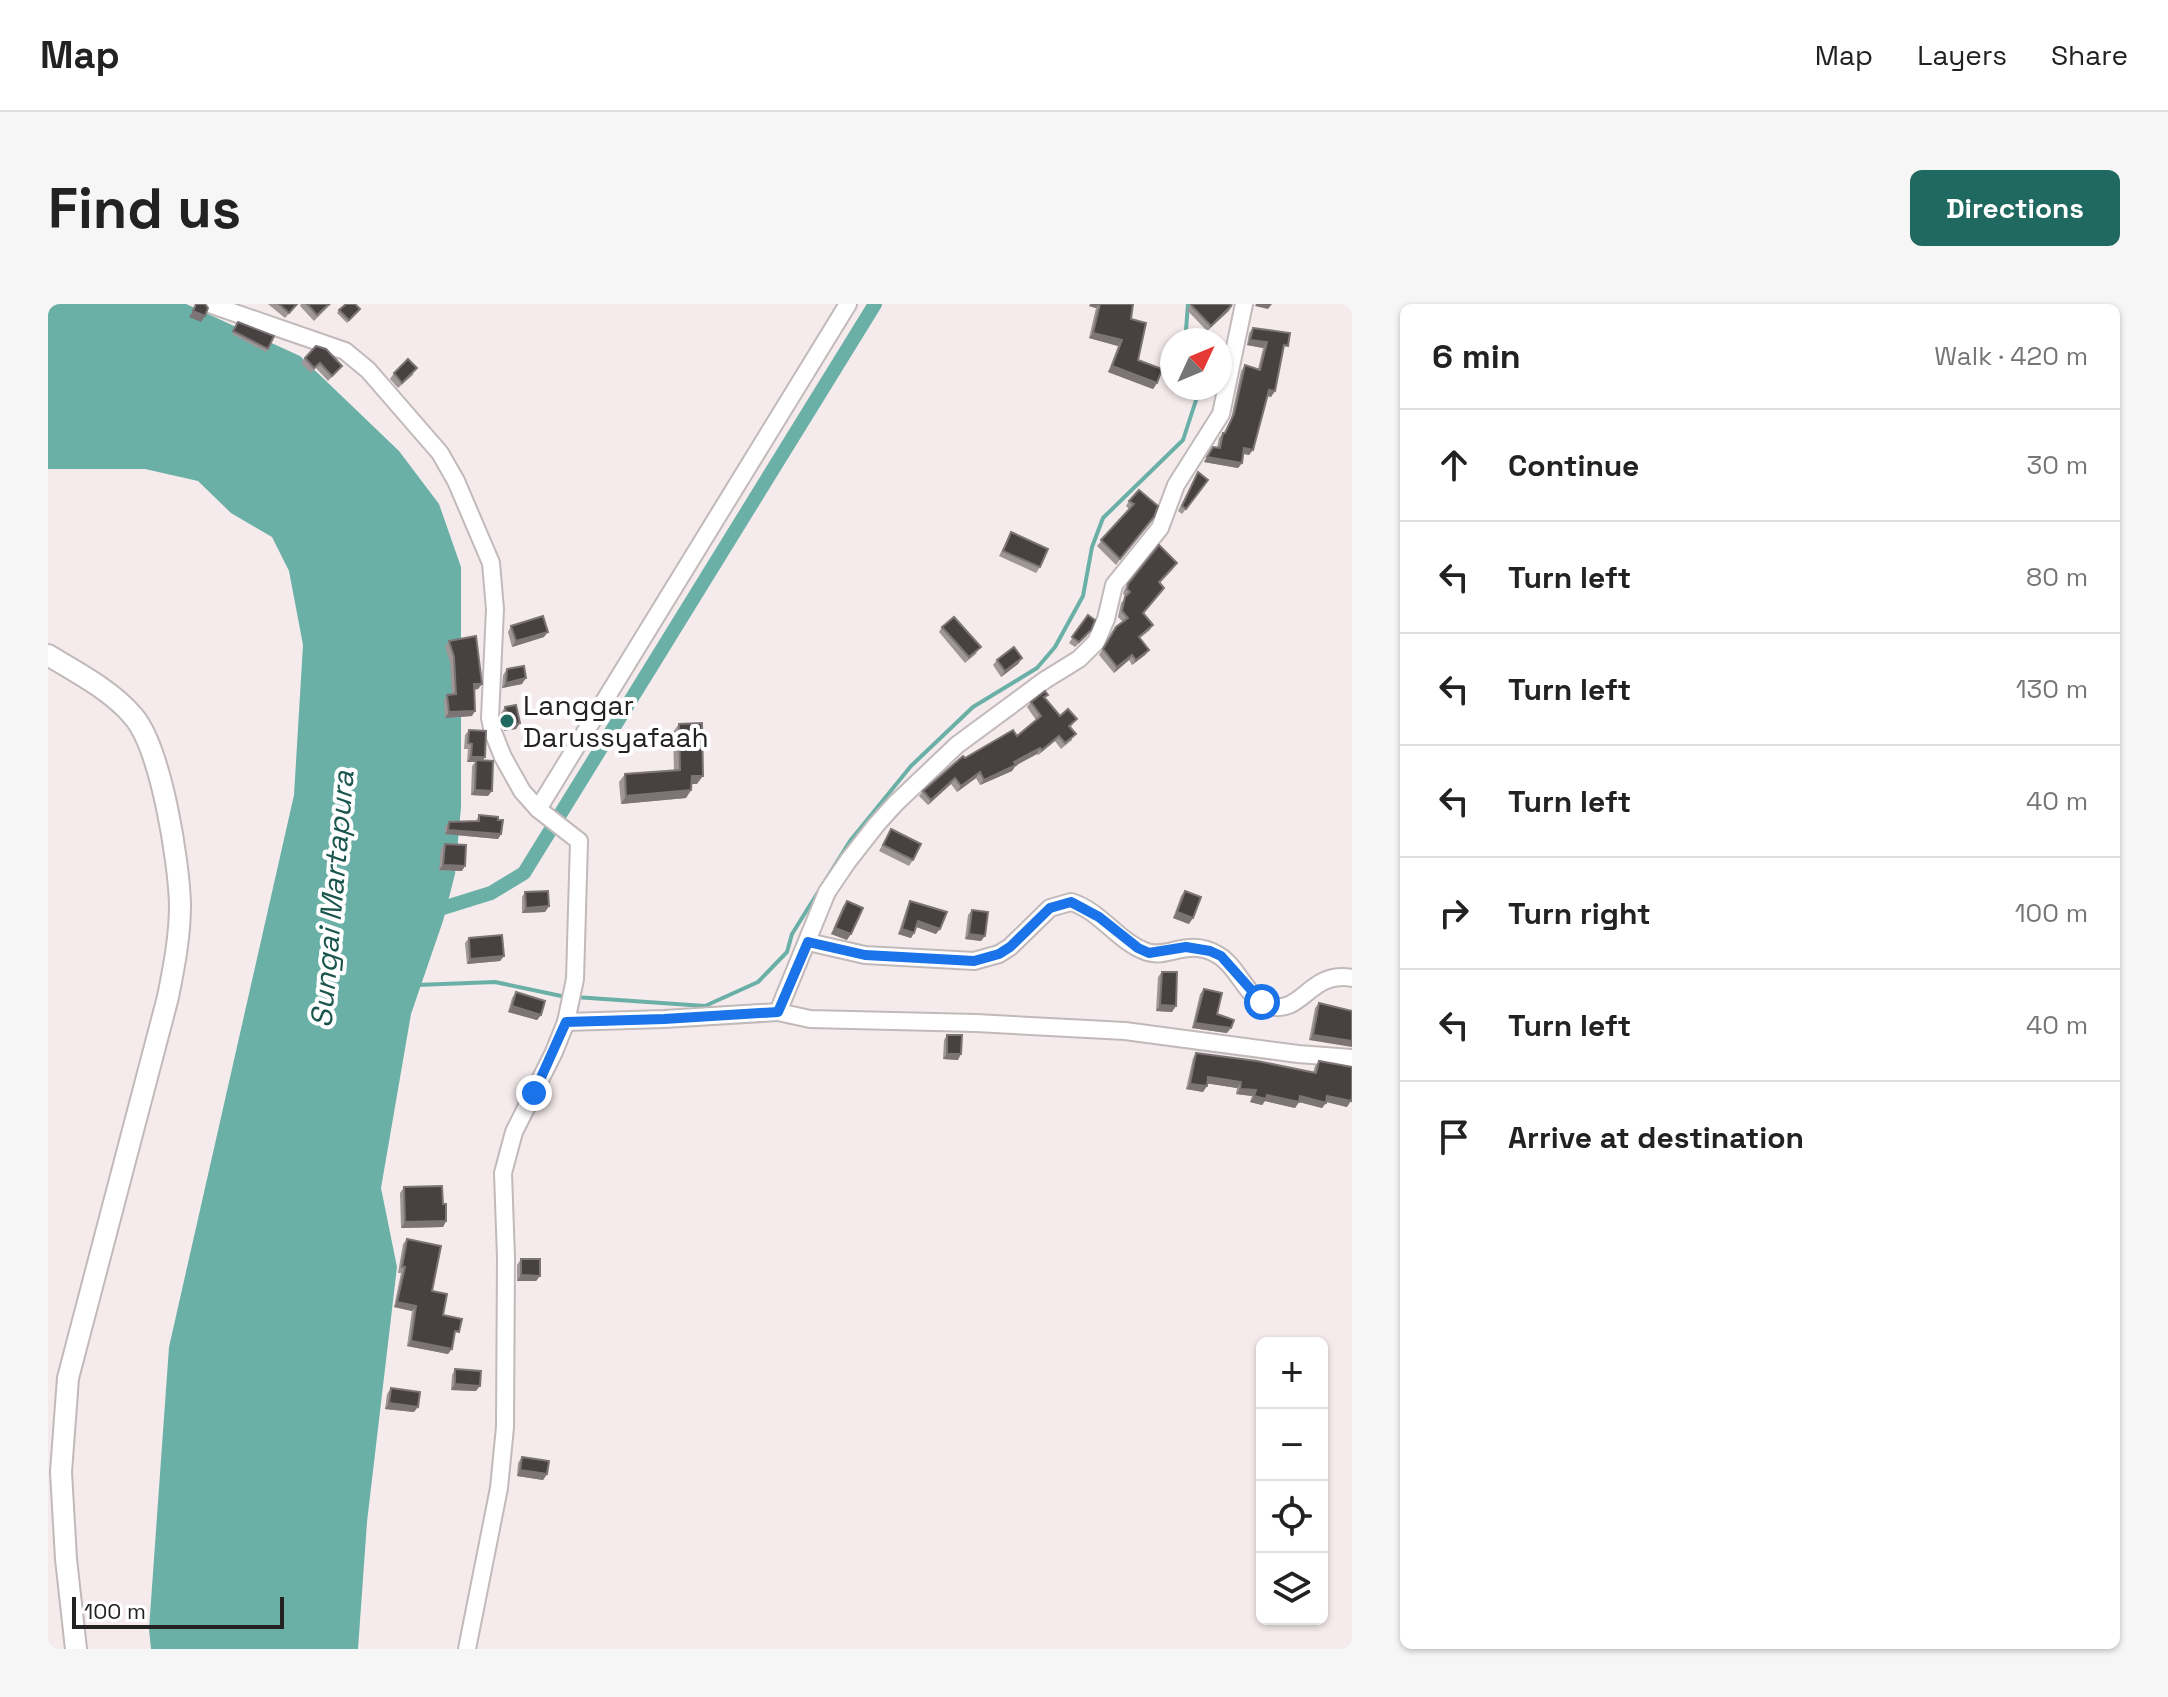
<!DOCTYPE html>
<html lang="en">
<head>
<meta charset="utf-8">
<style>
  body { margin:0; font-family:"Space Grotesk",sans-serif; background:#f6f6f6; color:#222 }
  .controls { position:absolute; right:24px; bottom:24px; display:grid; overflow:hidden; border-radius:12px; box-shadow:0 2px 6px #0004 }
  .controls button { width:72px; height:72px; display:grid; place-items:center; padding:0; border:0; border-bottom:2px solid #e0e0e0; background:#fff; color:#222; font:40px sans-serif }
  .compass { position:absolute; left:1112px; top:24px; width:72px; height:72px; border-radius:50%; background:#fff; box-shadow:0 2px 6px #0004; rotate:46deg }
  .scale { position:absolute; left:24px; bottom:20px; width:212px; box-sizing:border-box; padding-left:8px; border:4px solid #242121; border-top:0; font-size:22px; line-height:28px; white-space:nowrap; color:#242121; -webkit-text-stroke:6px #fff; paint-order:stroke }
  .stop { position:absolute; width:24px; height:24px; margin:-18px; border:6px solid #1a73e8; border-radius:50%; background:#fff }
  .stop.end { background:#1a73e8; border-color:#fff; box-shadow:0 2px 8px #0008 }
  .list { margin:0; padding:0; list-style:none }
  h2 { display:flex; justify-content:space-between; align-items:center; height:104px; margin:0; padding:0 32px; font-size:34px }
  h2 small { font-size:26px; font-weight:400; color:#767676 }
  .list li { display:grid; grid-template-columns:52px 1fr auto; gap:24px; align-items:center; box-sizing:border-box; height:112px; padding:0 32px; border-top:2px solid #e0e0e0 }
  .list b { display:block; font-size:30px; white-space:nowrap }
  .list em { font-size:26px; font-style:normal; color:#767676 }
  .icon { flex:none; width:44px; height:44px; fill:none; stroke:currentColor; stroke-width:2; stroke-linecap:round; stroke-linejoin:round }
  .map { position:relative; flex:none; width:1304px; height:1345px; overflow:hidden; border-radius:12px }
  header { display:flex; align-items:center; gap:48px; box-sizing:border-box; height:112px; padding:0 40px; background:#fff; border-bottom:2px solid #e0e0e0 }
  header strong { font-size:38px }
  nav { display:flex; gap:44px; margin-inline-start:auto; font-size:28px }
  .intro { display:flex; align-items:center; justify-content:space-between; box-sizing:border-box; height:192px; padding:0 48px }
  h1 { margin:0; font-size:56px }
  .button { padding:20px 36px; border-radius:12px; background:#1f6960; color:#fff; font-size:28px; font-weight:700 }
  main { display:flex; gap:48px; padding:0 48px }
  aside { flex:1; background:#fff; border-radius:12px; box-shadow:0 2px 6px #0004 }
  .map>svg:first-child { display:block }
  .water { fill:#6bb0a6 }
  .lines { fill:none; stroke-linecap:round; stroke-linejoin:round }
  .stream { stroke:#6bb0a6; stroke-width:4 }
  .canal { stroke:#6bb0a6; stroke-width:14 }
  .minor-casing { stroke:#c2b9ba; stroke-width:20 }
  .tertiary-casing { stroke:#c2b9ba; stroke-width:24 }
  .minor { stroke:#fff; stroke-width:16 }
  .tertiary { stroke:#fff; stroke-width:20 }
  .wall { fill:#9e9697 }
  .shaded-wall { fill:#7c7475 }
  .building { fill:#484142; stroke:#7c7475; stroke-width:2 }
  .route { stroke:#1a73e8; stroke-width:10 }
  .poi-dot { fill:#1f6960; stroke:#fff; stroke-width:3 }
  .labels { text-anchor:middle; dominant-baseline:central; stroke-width:8; stroke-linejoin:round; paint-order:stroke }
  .poi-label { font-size:28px; fill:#242121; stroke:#fff; text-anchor:start }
  .water-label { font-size:30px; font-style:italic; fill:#1a554e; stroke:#fff }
</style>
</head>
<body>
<header>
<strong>Map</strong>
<nav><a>Map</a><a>Layers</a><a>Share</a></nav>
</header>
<div class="intro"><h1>Find us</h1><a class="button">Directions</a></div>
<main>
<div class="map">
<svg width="1304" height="1345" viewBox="0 0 1304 1345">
  <rect width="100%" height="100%" fill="#f5ebec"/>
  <!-- water -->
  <polygon class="water" points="0,0 138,0 252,52 351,147 391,200 413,263 413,503 407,570 395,617 363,710 333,884 349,963 319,1218 310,1345 103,1345 101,1325 121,1043 246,491 255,341 241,267 224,233 183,209 150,177 97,165 0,165"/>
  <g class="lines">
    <!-- stream -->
    <g class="stream">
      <polyline points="1140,0 1138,26 1141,36"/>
      <polyline points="368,681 447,678 518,693"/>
      <polyline points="527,693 657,702 710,678 739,648 744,630 802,537 863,462 925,403 989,364 1007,343 1035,292 1044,243 1055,214 1135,136 1152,84"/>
    </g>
    <!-- canal -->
    <polyline class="canal" points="382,608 443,589 476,569 827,0"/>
    <!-- minor casing -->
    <g class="minor-casing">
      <g id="minor">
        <polyline points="161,0 297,47 320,66 392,149 408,177 443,259 447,305 442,414 445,428 455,453 474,487 490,505 531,537 527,675 518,718 616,715 730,708 779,588 800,557 829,520 847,500 909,441 997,376 1031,355 1048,338 1058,315 1066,281 1112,224 1128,181 1173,110 1196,0"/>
        <polyline points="490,505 800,0"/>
        <path d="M760,638L817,651L926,657L951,650L962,643L1002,604L1023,598C1053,607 1070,638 1099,648C1121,655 1140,633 1170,651C1191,663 1198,695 1222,702C1254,711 1262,666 1304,674"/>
        <polyline points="730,708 762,715 928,719 1077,727 1250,750 1304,754"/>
        <polyline points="419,1345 451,1184 457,1123 458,954 455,869 466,828 506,748 518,718"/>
      </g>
    </g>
    <!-- tertiary casing -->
    <g class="tertiary-casing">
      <path id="tertiary" d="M0,351C28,368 63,386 85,412C113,444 131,557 132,601C132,632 126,663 120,693L20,1074L13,1168L18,1255L28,1345"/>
    </g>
    <!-- minor -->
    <use href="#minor" class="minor"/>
    <!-- tertiary -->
    <use href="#tertiary" class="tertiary"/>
  </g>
  <!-- wall -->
  <g class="wall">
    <polygon points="220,0 249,0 237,14"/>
    <polygon points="253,0 283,0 266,17 252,2"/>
    <polygon points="1042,0 1085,0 1083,15 1090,56 1109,79 1105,85 1060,68 1070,42 1041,34 1048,4 1041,2"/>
    <polygon points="1144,0 1185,0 1181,7 1159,27 1139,6"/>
    <polygon points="291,6 310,8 299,19 289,9"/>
    <polygon points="190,18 226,32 218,48 184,30"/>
    <polygon points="1205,24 1236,47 1235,47 1223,93 1220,92 1201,151 1195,150 1194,159 1190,164 1156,158 1165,143 1169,144 1171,134 1175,129 1176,129 1183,115 1193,67 1197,61 1210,65 1215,44 1199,41 1201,29"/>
    <polygon points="257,54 294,62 280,77 268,64 263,69 253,59"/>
    <polygon points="346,69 366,70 350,84 342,75"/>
    <polygon points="1150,168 1160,176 1134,210 1130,207"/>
    <polygon points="1081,197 1110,202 1068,261 1049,242 1081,205 1078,202"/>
    <polygon points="963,228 992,263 988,269 951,252"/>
    <polygon points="1111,241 1125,265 1112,279 1116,284 1095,309 1105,321 1102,326 1092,334 1101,346 1097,351 1084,361 1081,356 1066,369 1051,351 1068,323 1075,318 1070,313 1073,299 1078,293 1075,290 1076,286"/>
    <polygon points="1040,311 1039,332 1027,343 1021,339"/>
    <polygon points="463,322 496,333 464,343 460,328"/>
    <polygon points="894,323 929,349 917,359 891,328"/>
    <polygon points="401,337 434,380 430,385 426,386 424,412 397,414 396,396 399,391 404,390 402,358 397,343"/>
    <polygon points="974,354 970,360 953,373 945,361 949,356"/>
    <polygon points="459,365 474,380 454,384 455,371"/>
    <polygon points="997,395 1012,412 1025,420 1022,424 1024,436 1013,445 1007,437 990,451 989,450 968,461 964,467 932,481 928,474 909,488 903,480 880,501 871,492 875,487 917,454 969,432 988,416 979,403 983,398"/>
    <polygon points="457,403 472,419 468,425 456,427 453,409"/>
    <polygon points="631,420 649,480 643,480 643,486 638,494 573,500 571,478 577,470 626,467 625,428"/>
    <polygon points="421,426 437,453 434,457 440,492 423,491 424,462 427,458 419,458 420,445 416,445 417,431"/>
    <polygon points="431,511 453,530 450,535 397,530 397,523 401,518 428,517"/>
    <polygon points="843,525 865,556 861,562 831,547"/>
    <polygon points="397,540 414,567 391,566 393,544"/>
    <polygon points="1137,587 1141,620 1125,614 1133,592"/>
    <polygon points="477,588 501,602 497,608 474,609 474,593"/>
    <polygon points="799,597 799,636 783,630 795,602"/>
    <polygon points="862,597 888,630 868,623 863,634 850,630 859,603"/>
    <polygon points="924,606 933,637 917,635 920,611"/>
    <polygon points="421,634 456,652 452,657 419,660 417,639"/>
    <polygon points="1114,668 1124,708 1108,707 1110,673"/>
    <polygon points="1156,685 1169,710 1179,729 1144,724 1152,690"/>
    <polygon points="468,688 493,711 489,716 460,708 464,694"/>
    <polygon points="1271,699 1304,707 1261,736 1267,704"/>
    <polygon points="899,731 910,756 895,755 896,736"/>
    <polygon points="1148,749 1265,769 1267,762 1271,757 1299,803 1278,798 1274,804 1251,798 1247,804 1217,797 1214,801 1202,798 1204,792 1188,790 1189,784 1159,779 1155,788 1138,785 1145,754"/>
    <polygon points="356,883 395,900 398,917 395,923 353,924 352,889"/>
    <polygon points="359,935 395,1011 407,1034 406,1033 400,1050 359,1042 364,1007 346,1003 353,969 350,969 355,940"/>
    <polygon points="473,955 492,972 488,977 469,977 469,961"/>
    <polygon points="407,1065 428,1087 403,1086 404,1071"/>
    <polygon points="343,1084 366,1108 337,1105 339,1090"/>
    <polygon points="474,1153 499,1170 495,1176 469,1172 470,1159"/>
  </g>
  <!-- shaded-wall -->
  <g class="shaded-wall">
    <polygon points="1043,0 1051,0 1048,4 1041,2"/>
    <polygon points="1208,0 1224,0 1220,5 1207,2"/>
    <polygon points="1183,2 1179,8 1159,27 1163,22"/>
    <polygon points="145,7 157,12 153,18 141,13"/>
    <polygon points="1045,29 1074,36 1070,42 1041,34"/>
    <polygon points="1202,36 1219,38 1215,44 1199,41"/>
    <polygon points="1064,62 1109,79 1105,85 1060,68"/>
    <polygon points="1221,86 1227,87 1223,93 1217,91"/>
    <polygon points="1196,144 1205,146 1201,151 1193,149"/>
    <polygon points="1159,153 1194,159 1190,164 1156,158"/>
    <polygon points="500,328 496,333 464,343 468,337"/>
    <polygon points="1101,346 1097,351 1084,361 1088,356"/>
    <polygon points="1084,351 1081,356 1066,369 1069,363"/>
    <polygon points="974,354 970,360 953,373 957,367"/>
    <polygon points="478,374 474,380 454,384 458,379"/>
    <polygon points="426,380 434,380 430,385 422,386"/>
    <polygon points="427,407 424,412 397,414 401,408"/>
    <polygon points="472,419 468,425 456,427 460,422"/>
    <polygon points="1011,432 1007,437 990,451 994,446"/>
    <polygon points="992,444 989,450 965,463 968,461 964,467 932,481 936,476"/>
    <polygon points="423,453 437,453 433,459 428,456 427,458 419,458"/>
    <polygon points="932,468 928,474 909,488 913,482"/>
    <polygon points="644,472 655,472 649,480 638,480"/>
    <polygon points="907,474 903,480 880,501 883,496"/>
    <polygon points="427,486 444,487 440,492 423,491"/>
    <polygon points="643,486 638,494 573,500 578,492"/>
    <polygon points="400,526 453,530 450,535 397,530"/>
    <polygon points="395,561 417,562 414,567 391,566"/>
    <polygon points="501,602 497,608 474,609 478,604"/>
    <polygon points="1129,608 1145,614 1141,620 1125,614"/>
    <polygon points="870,617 892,625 888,630 866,622"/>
    <polygon points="787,624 803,630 799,636 783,630"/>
    <polygon points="854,625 866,629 863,634 850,630"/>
    <polygon points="921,630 937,632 933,637 917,635"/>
    <polygon points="456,652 452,657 419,660 422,655"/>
    <polygon points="1112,701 1128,702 1124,708 1108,707"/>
    <polygon points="464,702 493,711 489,716 460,708"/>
    <polygon points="1147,719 1183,724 1179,729 1144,724"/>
    <polygon points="1265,731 1304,737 1304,743 1261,736"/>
    <polygon points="899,750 913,750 910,756 895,755"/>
    <polygon points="1160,773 1193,778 1189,784 1156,779"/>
    <polygon points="1142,780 1159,782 1155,788 1138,785"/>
    <polygon points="1192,785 1208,786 1204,792 1188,790"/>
    <polygon points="1219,791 1252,792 1278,799 1274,804 1251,798 1247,804 1217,797 1214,801 1202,798 1206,792"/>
    <polygon points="1279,792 1303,797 1299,803 1275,797"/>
    <polygon points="398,917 395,923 353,924 357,918"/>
    <polygon points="473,971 492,972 488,977 469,977"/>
    <polygon points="349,998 368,1002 364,1007 346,1003"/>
    <polygon points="363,1037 404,1045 400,1050 359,1042"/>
    <polygon points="407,1080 432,1082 428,1087 403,1086"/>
    <polygon points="341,1099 370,1103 366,1108 337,1105"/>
    <polygon points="472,1166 499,1170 495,1176 469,1172"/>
  </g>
  <!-- building -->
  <g class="building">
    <polygon points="148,0 157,0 160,4 157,12 145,7"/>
    <polygon points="231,0 249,0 241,9"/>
    <polygon points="259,0 281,0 269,11"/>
    <polygon points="298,0 307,0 312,5 301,16 291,6"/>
    <polygon points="1052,0 1085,0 1083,15 1098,19 1090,56 1114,65 1109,79 1064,62 1074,36 1045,29"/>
    <polygon points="1144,0 1181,0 1183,2 1163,22 1143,1"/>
    <polygon points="190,18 226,32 220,45 185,27"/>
    <polygon points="1205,24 1242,29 1240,42 1236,41 1227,87 1221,86 1205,146 1196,144 1194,159 1159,153 1165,143 1172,144 1175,129 1177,129 1186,110 1197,61 1212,66 1219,38 1202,36"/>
    <polygon points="268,42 278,45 294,62 284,72 272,59 266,64 257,54"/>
    <polygon points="360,55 369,64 354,79 346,69"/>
    <polygon points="1150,168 1160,176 1138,205 1134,202"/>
    <polygon points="1091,186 1110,202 1106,213 1072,255 1053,236 1086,200 1081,197"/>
    <polygon points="963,228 1000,245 992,263 955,247"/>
    <polygon points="1111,241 1129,259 1111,278 1116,284 1095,309 1105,321 1091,333 1101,346 1088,356 1084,351 1069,363 1055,345 1068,323 1080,314 1074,307 1077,293 1082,288 1079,285 1080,280"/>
    <polygon points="1040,311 1047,316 1043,326 1031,338 1024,333"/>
    <polygon points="495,312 500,328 468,337 463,322"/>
    <polygon points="906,313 933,343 921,353 894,323"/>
    <polygon points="428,332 434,380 426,380 427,407 401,408 399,391 408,390 406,353 401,337"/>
    <polygon points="966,343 974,354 957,367 949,356"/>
    <polygon points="476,362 478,374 458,379 459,365"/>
    <polygon points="997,387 1000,391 996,393 1012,412 1020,405 1029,415 1021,422 1028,430 1017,439 1011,432 994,446 992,444 966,458 968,461 936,476 932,468 913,482 907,474 883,496 875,487 915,452 917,454 965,426 969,432 993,412 983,398"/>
    <polygon points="468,401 472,419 460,422 457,403"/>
    <polygon points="654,419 655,472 644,472 643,486 578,492 577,470 632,466 631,420"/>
    <polygon points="421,426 438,427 437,453 423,453 424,440 420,439"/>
    <polygon points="428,456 445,457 444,487 427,486"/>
    <polygon points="431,511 450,513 450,516 455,516 453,530 400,526 401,518 431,517"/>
    <polygon points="843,525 873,540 865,556 835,541"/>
    <polygon points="397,540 418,541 417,562 395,561"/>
    <polygon points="500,587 501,602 478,604 477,588"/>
    <polygon points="1137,587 1153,593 1145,614 1129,608"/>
    <polygon points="799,597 815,604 803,630 787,624"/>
    <polygon points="862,597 899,608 892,625 870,617 866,629 854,625"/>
    <polygon points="924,606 940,608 937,632 921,630"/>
    <polygon points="454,631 456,652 422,655 421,634"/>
    <polygon points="1114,668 1129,668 1128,702 1112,701"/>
    <polygon points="1156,685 1174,689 1169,710 1186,716 1183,724 1147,719"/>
    <polygon points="468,688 497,697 493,711 464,702"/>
    <polygon points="1271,699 1304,707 1304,737 1265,731"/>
    <polygon points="899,731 914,731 913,750 899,750"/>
    <polygon points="1148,749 1209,757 1268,769 1271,757 1304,763 1304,792 1303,797 1279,792 1278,799 1252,792 1251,798 1219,791 1218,795 1206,792 1208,786 1192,785 1193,778 1160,773 1159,782 1142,780"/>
    <polygon points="394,882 395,900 398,900 398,917 357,918 356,883"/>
    <polygon points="359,935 393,942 384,987 399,990 395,1011 414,1015 411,1028 407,1027 404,1045 363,1037 368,1002 349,998 357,963 354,963"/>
    <polygon points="473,955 492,955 492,972 473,971"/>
    <polygon points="407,1065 433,1067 432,1082 407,1080"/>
    <polygon points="343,1084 372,1088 370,1103 341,1099"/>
    <polygon points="474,1153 501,1157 499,1170 472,1166"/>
  </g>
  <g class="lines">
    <!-- route -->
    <polyline class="route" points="486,789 518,718 616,715 730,708 760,638 817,651 926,657 951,650 962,643 1002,604 1023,598 1051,613 1090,644 1101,649 1138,643 1162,647 1173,652 1214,698"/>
  </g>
  <!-- markers -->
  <circle class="poi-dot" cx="459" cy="417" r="8"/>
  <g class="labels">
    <!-- poi labels -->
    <g class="poi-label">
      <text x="475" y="401">Langgar<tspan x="475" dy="32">Darussyafaah</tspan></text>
    </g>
    <!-- water labels -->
    <g class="water-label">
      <text transform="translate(284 595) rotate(-85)">Sungai Martapura</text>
    </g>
  </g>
</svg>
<div class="controls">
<button>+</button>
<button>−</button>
<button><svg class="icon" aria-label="locate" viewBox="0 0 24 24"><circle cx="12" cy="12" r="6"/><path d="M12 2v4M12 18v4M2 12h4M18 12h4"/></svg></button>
<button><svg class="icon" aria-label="layers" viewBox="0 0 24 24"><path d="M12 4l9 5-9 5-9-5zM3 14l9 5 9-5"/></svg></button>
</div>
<svg class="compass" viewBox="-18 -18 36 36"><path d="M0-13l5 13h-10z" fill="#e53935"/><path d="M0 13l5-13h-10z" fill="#767676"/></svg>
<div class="scale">100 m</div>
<div class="stop" style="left:1214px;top:698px"></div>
<div class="stop end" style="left:486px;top:789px"></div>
</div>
<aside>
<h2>6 min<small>Walk · 420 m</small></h2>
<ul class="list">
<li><svg class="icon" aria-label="ahead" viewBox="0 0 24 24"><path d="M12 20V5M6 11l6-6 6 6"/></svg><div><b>Continue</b></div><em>30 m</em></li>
<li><svg class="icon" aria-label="left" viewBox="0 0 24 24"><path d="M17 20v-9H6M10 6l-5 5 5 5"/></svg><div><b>Turn left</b></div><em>80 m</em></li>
<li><svg class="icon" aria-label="left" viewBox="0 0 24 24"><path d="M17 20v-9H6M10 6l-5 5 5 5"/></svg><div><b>Turn left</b></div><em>130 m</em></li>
<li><svg class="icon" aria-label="left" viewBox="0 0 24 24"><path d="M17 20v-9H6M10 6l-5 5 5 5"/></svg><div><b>Turn left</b></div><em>40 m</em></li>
<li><svg class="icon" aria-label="right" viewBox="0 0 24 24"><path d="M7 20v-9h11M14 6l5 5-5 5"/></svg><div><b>Turn right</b></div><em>100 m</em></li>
<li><svg class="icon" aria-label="left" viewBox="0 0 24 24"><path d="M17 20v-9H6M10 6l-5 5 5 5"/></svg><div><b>Turn left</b></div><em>40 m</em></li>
<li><svg class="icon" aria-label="arrive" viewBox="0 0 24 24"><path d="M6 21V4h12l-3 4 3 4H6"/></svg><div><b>Arrive at destination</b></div></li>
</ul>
</aside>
</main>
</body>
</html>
